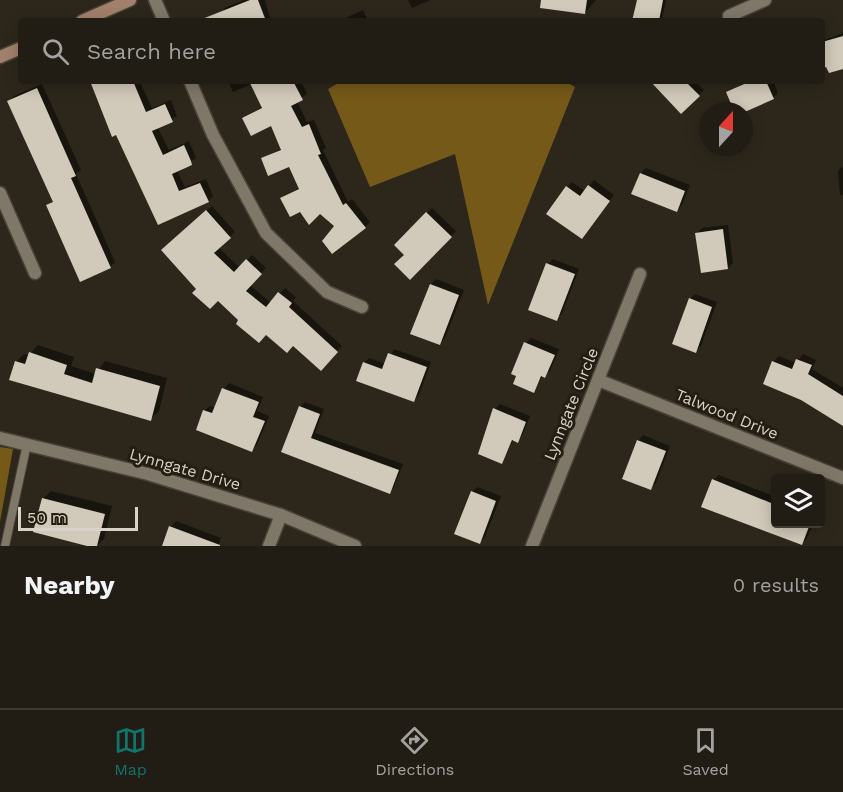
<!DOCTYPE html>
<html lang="en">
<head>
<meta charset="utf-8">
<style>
  body { margin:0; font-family:"Work Sans",sans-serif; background:#2e2a22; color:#f1f3f6 }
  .controls { position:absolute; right:18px; bottom:18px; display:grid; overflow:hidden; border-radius:6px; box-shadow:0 3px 15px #0003 }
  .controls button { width:54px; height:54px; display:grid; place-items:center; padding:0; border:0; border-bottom:2px solid #3f3b34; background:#221d14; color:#f1f3f6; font:30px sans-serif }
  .compass { position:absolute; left:699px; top:102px; width:54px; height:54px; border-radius:50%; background:#221d14; box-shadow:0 3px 15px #0003; rotate:21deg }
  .scale { position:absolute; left:18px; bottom:15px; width:120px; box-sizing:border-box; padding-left:6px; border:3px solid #d7d2ca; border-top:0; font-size:16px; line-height:21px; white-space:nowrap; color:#d7d2ca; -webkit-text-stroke:4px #241e11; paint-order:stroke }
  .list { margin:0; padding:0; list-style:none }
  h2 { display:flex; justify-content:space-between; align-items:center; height:78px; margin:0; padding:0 24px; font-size:26px }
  h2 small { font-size:20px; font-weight:400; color:#a2a2a0 }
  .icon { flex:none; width:33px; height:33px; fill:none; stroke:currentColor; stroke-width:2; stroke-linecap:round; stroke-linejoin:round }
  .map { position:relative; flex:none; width:843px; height:546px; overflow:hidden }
  .search { position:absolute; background:#221d14; box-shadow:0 3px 15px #0003; left:18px; right:18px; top:18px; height:66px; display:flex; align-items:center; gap:15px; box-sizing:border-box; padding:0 21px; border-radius:6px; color:#a2a2a0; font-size:22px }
  .sheet { height:162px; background:#221d14 }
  nav { display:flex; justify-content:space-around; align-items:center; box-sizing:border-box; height:84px; border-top:2px solid #3f3b34; background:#221d14; font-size:16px; color:#a2a2a0 }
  nav a { display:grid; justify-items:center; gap:3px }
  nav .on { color:#0f766e }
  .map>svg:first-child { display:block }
  .forest { fill:#755918 }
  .shadow { fill:#0007 }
  .building { fill:#d1c9b9 }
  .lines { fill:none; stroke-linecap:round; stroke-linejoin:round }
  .lane-casing { stroke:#484238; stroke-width:10 }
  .street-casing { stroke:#484238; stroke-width:15 }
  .secondary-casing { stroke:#484238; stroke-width:15 }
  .lane { stroke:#7f7768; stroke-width:8 }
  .street { stroke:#7f7768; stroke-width:12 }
  .secondary { stroke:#a2806b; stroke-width:12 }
  .labels { text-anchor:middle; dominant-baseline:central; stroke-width:6; stroke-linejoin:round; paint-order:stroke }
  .street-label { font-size:16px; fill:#d7d2ca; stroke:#241e11 }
</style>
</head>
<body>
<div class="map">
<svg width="843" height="546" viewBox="0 0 843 546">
  <rect width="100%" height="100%" fill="#2d271b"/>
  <!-- forest -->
  <g class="forest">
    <polygon points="342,81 564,81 575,87 488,305 455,154 370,187 328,89"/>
    <polygon points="0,447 13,449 0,522"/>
  </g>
  <!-- shadow -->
  <g class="shadow">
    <polygon points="244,0 265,0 271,21 224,21 221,12 226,7"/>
    <polygon points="408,0 431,0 412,8"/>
    <polygon points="553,0 596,0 585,13"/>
    <polygon points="638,0 666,0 662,19 639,21"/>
    <polygon points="363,10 368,21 339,21"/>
    <polygon points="843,33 843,67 822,67 822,41"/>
    <polygon points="92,81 148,81 141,84 152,108 171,100 177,116 158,128 169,150 189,141 196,158 177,170 185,187 206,179 213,196 208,201 159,223"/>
    <polygon points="228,81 301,81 307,94 297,101 307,122 314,120 326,148 323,150 348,202 352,199 370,222 365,227 336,226 320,212 300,210 282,198 300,187 289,166 262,159 282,148 272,124 244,118 263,106 252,84 233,92"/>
    <polygon points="652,81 695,81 704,90 681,112"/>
    <polygon points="747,81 773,81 778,93 773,98 743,111 736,111 728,93"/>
    <polygon points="42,84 81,170 76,174 115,262 110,267 48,206 54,200 9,101 14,96"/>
    <polygon points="843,166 843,195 840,195 838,171"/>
    <polygon points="646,168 690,185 682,205 676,211 641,173"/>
    <polygon points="594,180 614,195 582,237 567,187 572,182 585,191"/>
    <polygon points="212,206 235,232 218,247 240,268 252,255 266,268 250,285 271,303 285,288 296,297 293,301 342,346 321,369 293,345 241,320 218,299 198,289 168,245"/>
    <polygon points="432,208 456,231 410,278 406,255 396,245"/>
    <polygon points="728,225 733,263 728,268 697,233 702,228"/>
    <polygon points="553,259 579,269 562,314 556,319 548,264"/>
    <polygon points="436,279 464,290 445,338 440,343 431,284"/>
    <polygon points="695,294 717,302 701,346 695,351 690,299"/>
    <polygon points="531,338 559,349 550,371 543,375 533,391 526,343"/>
    <polygon points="38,345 74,357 71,366 96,374 105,361 167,378 159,411 151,419 16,362 24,354 29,355"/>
    <polygon points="394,349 431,362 419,395 414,400 364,363 369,358 386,364"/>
    <polygon points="803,354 816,360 812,369 843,388 843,425 802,398 765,383 774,361 779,356 796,363"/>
    <polygon points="229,383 263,397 257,411 269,416 257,445 252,450 204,411 210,406 216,408 224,389"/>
    <polygon points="305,402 324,409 315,433 403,464 394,487 389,492 283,451 300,407"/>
    <polygon points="500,404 530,416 522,436 517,441 514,439 502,462 495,409"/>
    <polygon points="643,435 670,446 656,483 651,488 638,441"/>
    <polygon points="719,475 776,497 776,524 813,524 807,538 802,543 713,480"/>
    <polygon points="477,487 501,496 485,537 479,543 472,492"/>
    <polygon points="51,491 112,506 104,539 96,546 93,546 43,499"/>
    <polygon points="176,521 221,538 218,546 164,544 171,526"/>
  </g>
  <!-- building -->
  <g class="building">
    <polygon points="250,0 258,0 266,21 197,21"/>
    <polygon points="541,0 587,0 585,14 540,8"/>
    <polygon points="637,0 663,0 659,21 632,21"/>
    <polygon points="843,36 843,69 829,73 826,67 822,68 822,42"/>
    <polygon points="90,81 133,81 146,112 165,104 173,122 152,131 163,155 184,145 191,161 192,165 172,174 179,191 200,183 209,202 158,225 116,135 112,137"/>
    <polygon points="249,81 293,81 303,100 291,106 302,127 309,124 321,154 318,155 343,205 346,203 366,228 332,254 322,241 334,226 320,214 309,225 300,212 290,217 280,198 299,189 289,167 268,176 261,158 281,150 271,126 251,136 242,118 262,108"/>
    <polygon points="650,81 685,81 700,96 681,114"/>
    <polygon points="751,81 766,81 774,99 747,111 734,111 726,92"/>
    <polygon points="37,88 76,176 71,178 111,268 80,282 46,205 53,202 7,101"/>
    <polygon points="640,173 685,191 677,212 631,194"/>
    <polygon points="588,185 610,201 582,239 546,214 566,186 580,196"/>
    <polygon points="206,210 231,238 214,253 234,272 246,259 262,274 246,291 266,307 278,292 292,303 289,307 338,352 321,371 293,346 287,353 266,335 259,343 236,324 238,320 218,301 210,309 192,293 196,289 161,250"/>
    <polygon points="426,212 452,237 410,280 394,264 404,255 394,245"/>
    <polygon points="723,229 728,269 701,273 695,233"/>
    <polygon points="546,263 575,274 557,321 528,310"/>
    <polygon points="430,284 459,295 440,345 410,334"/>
    <polygon points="689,298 712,307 696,353 672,344"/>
    <polygon points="524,342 555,355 545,378 541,376 534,393 513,384 516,376 511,374"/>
    <polygon points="29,352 67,365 64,374 92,383 96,368 160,386 151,421 9,380 15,361 25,364"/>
    <polygon points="388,353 427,367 414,402 356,381 363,362 382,369"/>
    <polygon points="796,359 812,365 808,374 843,396 843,426 801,400 763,384 772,361 792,369"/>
    <polygon points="222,388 259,402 253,417 265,421 252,452 196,430 203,410 212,413"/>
    <polygon points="299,406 320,414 311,438 399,470 390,494 281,452"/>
    <polygon points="493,408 526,422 518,443 512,440 502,464 478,454"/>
    <polygon points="637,440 666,451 651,490 622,479"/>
    <polygon points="712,479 776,505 776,524 810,524 802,545 701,507"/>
    <polygon points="471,491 496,501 480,544 454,534"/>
    <polygon points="42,498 105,514 97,546 87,546 33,532"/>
    <polygon points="169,526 220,545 220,546 162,546"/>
  </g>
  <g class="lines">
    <!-- lane casing -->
    <g class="lane-casing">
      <polyline id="lane" points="5,546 27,444"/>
    </g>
    <!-- street casing -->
    <g class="street-casing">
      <g id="street">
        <polyline points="155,0 164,21"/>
        <polyline points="729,16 765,0"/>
        <polyline points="190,81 213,135 266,233 327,292 362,307"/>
        <polyline points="0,193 35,273"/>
        <polyline points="598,380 843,478"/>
        <polyline points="0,438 148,474 281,515 355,546"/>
        <polyline points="269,546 281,515"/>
        <polyline points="532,546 640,274"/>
      </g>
    </g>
    <!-- secondary casing -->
    <g class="secondary-casing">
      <g id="secondary">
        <polyline points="82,21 130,0"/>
        <polyline points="0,57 21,48"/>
      </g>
    </g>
    <!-- lane -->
    <use href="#lane" class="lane"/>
    <!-- street -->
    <use href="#street" class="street"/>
    <!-- secondary -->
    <use href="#secondary" class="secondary"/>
  </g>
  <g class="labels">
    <!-- street labels -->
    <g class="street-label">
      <text transform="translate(571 404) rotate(-68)">Lynngate Circle</text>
      <text transform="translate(727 414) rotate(22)">Talwood Drive</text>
      <text transform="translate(185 469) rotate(16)">Lynngate Drive</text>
    </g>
  </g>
</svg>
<div class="controls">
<button><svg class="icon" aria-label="layers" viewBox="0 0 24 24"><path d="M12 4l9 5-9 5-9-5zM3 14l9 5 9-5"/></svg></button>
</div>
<svg class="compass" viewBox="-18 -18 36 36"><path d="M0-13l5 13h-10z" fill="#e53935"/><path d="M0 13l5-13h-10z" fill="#a2a2a0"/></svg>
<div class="scale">50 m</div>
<div class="search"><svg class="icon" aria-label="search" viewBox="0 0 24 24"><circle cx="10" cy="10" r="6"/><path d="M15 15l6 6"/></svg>Search here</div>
</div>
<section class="sheet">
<h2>Nearby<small>0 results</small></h2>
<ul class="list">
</ul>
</section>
<nav>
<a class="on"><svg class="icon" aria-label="map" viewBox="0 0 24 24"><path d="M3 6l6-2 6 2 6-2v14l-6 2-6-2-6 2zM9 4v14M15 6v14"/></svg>Map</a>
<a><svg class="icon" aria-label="directions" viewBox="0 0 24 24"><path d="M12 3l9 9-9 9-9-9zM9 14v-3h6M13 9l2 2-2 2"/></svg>Directions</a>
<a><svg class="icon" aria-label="saved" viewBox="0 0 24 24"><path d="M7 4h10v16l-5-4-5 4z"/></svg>Saved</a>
</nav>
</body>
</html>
